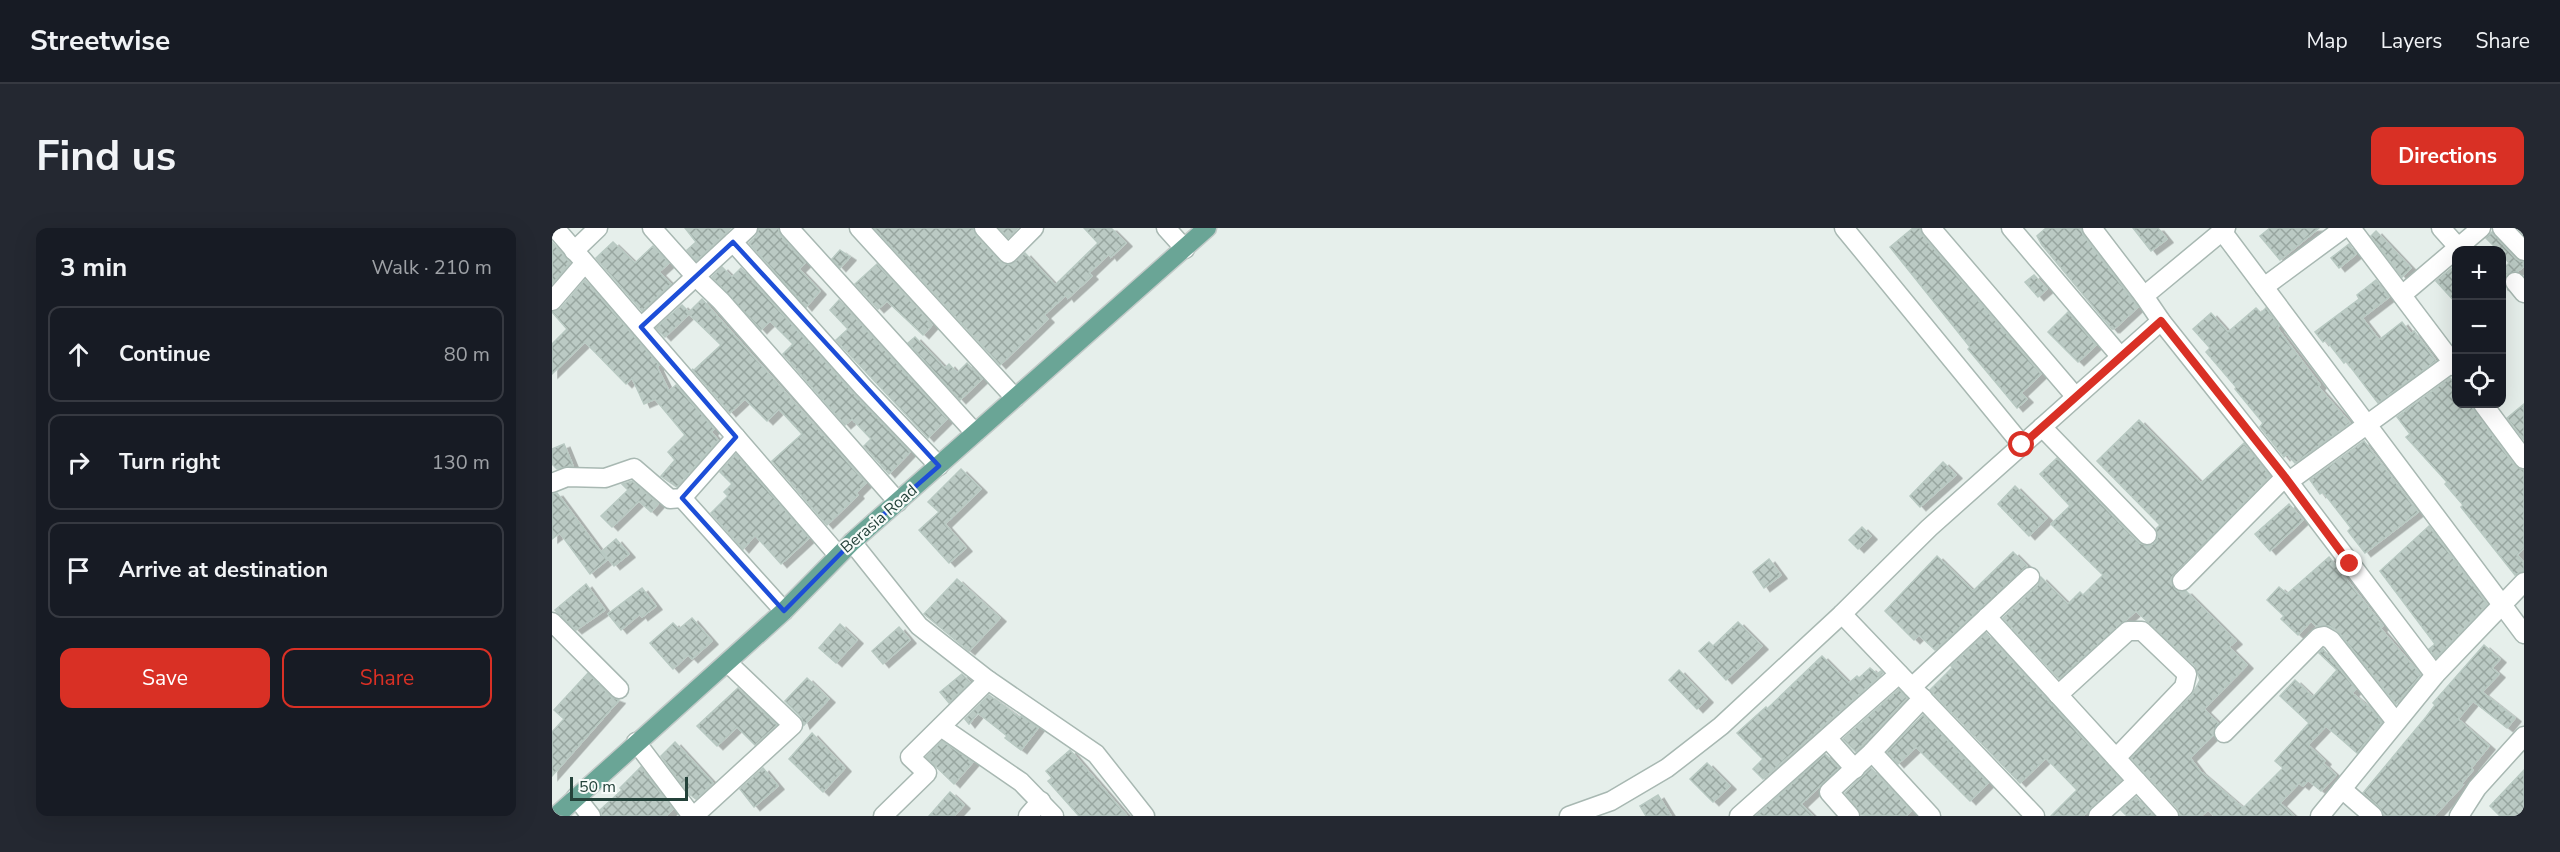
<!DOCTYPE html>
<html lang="en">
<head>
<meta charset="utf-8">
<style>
  body { margin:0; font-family:"Nunito Sans",sans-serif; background:#242831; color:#f1f3f6 }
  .controls { position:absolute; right:18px; top:18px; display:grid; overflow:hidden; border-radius:12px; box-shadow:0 6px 24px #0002 }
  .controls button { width:54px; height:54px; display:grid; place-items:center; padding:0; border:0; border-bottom:2px solid #363941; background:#171b24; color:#f1f3f6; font:30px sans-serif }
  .scale { position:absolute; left:18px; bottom:15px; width:118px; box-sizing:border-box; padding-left:6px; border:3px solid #24423a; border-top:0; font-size:16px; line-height:21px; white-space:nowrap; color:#24423a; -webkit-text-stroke:4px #f7fbf9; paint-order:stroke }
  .stop { position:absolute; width:18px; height:18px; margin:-14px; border:4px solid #d93025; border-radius:50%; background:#fff }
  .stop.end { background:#d93025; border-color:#fff; box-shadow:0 2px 6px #0008 }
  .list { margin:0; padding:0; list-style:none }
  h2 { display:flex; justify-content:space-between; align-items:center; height:78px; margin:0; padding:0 24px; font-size:26px }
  h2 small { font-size:20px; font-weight:400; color:#9ea1a6 }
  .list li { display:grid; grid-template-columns:39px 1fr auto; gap:18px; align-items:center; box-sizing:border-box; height:96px; margin:0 12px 12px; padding:0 12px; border:2px solid #363941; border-radius:12px }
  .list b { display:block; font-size:22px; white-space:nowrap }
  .list em { font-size:20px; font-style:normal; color:#9ea1a6 }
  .actions { display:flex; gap:12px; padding:18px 24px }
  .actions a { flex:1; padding:14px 0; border:2px solid #d93025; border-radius:12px; text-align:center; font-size:21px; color:#d93025 }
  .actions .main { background:#d93025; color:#fff }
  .icon { flex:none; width:33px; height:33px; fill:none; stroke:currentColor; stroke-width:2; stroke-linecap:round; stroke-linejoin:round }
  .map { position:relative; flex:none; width:1972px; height:588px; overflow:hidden; border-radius:12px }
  header { display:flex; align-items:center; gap:36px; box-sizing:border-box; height:84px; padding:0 30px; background:#171b24; border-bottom:2px solid #363941 }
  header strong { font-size:28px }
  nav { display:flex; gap:33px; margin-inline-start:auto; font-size:21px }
  .intro { display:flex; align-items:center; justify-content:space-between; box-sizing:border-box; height:144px; padding:0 36px }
  h1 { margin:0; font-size:42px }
  .button { padding:15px 27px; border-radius:12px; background:#d93025; color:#fff; font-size:21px; font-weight:700 }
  main { display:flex; gap:36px; padding:0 36px }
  aside { flex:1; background:#171b24; border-radius:12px; box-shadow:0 6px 24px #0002 }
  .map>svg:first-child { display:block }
  .building { fill:url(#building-cross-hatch); stroke:#b8c9c2; stroke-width:1.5; filter:url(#shadow) }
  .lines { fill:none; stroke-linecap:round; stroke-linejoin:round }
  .minor-casing { stroke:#a8b8b2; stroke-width:21 }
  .major-casing { stroke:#c2cac8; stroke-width:21 }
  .minor { stroke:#fff; stroke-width:18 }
  .major { stroke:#6aa596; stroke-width:18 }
  .route { stroke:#d93025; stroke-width:8 }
  .marked { fill:none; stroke:#1d4ed8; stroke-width:4.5; stroke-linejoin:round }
  .labels { text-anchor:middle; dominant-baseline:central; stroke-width:4.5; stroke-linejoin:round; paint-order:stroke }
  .street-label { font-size:16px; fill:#24423a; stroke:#f7fbf9 }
</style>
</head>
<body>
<header>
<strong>Streetwise</strong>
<nav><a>Map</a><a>Layers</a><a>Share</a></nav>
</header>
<div class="intro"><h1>Find us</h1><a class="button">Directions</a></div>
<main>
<aside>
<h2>3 min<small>Walk · 210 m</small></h2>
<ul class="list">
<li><svg class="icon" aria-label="ahead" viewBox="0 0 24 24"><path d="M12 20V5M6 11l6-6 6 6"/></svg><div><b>Continue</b></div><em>80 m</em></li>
<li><svg class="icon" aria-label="right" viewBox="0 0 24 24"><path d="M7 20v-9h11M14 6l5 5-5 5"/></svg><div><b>Turn right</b></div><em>130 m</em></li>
<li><svg class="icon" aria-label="arrive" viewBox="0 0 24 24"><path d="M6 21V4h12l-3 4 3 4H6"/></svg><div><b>Arrive at destination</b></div></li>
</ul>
<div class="actions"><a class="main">Save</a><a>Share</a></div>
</aside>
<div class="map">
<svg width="1972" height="588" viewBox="0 0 1972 588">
  <defs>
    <pattern id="building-cross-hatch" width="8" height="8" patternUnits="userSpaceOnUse" patternTransform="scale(1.5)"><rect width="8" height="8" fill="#bbcac4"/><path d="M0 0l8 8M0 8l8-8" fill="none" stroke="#98a6a0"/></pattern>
    <filter id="shadow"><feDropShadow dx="6" dy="3.5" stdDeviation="0" flood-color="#0004"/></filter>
  </defs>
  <rect width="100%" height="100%" fill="#e6efeb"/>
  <!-- building -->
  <g class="building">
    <polygon points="133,0 179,0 144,33 135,22 144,14"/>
    <polygon points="207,0 226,0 229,8 253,35 247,41 268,63 254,79 197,15 204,8"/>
    <polygon points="322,0 421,0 424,8 448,34 459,37 473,25 503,57 546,15 532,0 559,0 574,15 559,29 557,26 537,45 540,48 516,70 514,67 492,87 496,91 448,137"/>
    <polygon points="447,0 466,0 456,10"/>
    <polygon points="1361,0 1368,0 1370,7 1489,146 1469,165 1475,171 1465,180 1416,121 1418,119 1338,19"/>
    <polygon points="1494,0 1529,0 1531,7 1583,75 1586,79 1562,101 1560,101 1490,17 1485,8"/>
    <polygon points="1581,0 1606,0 1615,11 1599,23"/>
    <polygon points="1718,0 1767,0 1728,32 1708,8"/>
    <polygon points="1824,3 1859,40 1850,49 1819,8"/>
    <polygon points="1940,4 1964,31 1972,34 1972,38 1966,43 1955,46 1950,59 1950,42 1957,35 1950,26 1950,22 1946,22 1934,10"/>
    <polygon points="0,14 18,35 0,56"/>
    <polygon points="61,14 83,35 101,18 117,35 107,44 119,56 90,83 44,30"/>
    <polygon points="1797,16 1804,26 1787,40 1779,30"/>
    <polygon points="288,22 298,29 288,40 280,31"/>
    <polygon points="325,36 380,97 371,107 335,73 326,81 303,56"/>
    <polygon points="1905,36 1905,76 1884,53"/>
    <polygon points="170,39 180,49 189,40 303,167 358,224 337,246 312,218 319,211 300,191 293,197 231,126 241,116 218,93 209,102 160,49"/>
    <polygon points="1482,47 1495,61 1486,69 1473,54"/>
    <polygon points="33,52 107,137 105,139 117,163 124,157 162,201 159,204 166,212 125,259 109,248 123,232 116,224 133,207 103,171 92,176 80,150 74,156 33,114 0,146 0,116 15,101 0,84 9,80"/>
    <polygon points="1824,52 1837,69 1810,90 1827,112 1850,94 1859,106 1862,103 1884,133 1826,175 1794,133 1792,135 1774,112 1771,114 1763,104 1807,71 1805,67"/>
    <polygon points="150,71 314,255 304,265 306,267 275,297 220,233 250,206 227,181 215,193 193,171 178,185 140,141 142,142 169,117 137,86 113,109 104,100 130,77 137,84"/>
    <polygon points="287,72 395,191 376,210 284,112 296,101 278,82"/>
    <polygon points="1704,80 1709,85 1714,80 1727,98 1725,100 1768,157 1766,159 1798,195 1743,235 1735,226 1732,229 1708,199 1711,195 1683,161 1684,159 1654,124 1658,120 1641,101 1659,85 1676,104"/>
    <polygon points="1516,84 1544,117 1526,134 1496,104"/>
    <polygon points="363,109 393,140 397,136 405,145 415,135 430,151 408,172 356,115"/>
    <polygon points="1898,150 1905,159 1905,176 1919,176 1922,183 1963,238 1972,242 1972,320 1965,327 1972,335 1972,343 1963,347 1909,279 1911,277 1893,256 1895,254 1854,209 1858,206 1845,189"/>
    <polygon points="1972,176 1972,212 1955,190"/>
    <polygon points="1587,192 1649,255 1692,215 1718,248 1619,350 1623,361 1628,364 1634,363 1684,413 1677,419 1695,437 1652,481 1666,495 1661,507 1638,530 1648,543 1691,580 1731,540 1723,533 1757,495 1728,468 1743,452 1761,469 1785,442 1767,425 1771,421 1804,461 1800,465 1818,480 1830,494 1805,525 1774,498 1756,517 1773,533 1771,535 1784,547 1769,563 1756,552 1751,558 1747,555 1728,575 1742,588 1662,588 1656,582 1649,588 1628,588 1625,580 1579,530 1640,467 1648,452 1643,438 1584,383 1507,451 1451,390 1486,357 1489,349 1516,376 1528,364 1531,367 1551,347 1499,296 1518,278 1488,246 1505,230 1587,315 1597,318 1603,315 1606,309 1604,301 1608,297 1545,233"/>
    <polygon points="1812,213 1866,284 1813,325 1796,303 1799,300 1771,264 1768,266 1758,252"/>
    <polygon points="12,216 21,238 5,241 0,236 0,221"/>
    <polygon points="184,226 257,310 229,336 203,307 191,321 159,285 176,268 172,264 180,256 168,244"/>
    <polygon points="1391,234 1404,247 1368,279 1358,268"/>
    <polygon points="409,241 429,261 393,296 414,320 397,335 367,302 387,284 376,274"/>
    <polygon points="80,253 106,276 99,284 87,273 60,299 49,288 76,262 70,256"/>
    <polygon points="1463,258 1495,290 1477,308 1446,276"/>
    <polygon points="5,265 55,332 38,346 8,305 0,311 0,266"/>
    <polygon points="1737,276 1751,292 1718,323 1703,306"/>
    <polygon points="1877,298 1935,376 1884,430 1877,421 1883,416 1828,343"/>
    <polygon points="1310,299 1319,308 1306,321 1297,312"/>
    <polygon points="64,311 77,326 62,338 50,323"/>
    <polygon points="1461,324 1475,338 1383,422 1367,407 1362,412 1333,383 1385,328 1421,363"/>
    <polygon points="1777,329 1831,398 1828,400 1869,447 1844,476 1785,402 1777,398 1764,398 1759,393 1746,407 1729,391 1732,388 1715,372 1727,359 1735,366"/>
    <polygon points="1217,331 1229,347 1212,360 1201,344"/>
    <polygon points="405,351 448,390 417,423 372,386"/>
    <polygon points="34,356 53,382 24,402 3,382"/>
    <polygon points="90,360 104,378 90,389 88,386 69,402 56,386"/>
    <polygon points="140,390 160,413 140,431 136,427 121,441 98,415 121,395 127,401"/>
    <polygon points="1186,394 1210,418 1174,452 1147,423 1157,414 1161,418"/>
    <polygon points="288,396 305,412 284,435 267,420"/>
    <polygon points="347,399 358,412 331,436 320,423"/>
    <polygon points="1434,405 1569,552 1531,588 1499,588 1525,562 1494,530 1468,555 1378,462 1400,440 1399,438"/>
    <polygon points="1932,417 1948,431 1940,440 1947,446 1930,464 1963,490 1955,500 1921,473 1906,491 1937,518 1919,540 1921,542 1909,556 1911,557 1882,588 1832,588 1828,580 1811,565 1874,489 1883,477 1881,475"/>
    <polygon points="1270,428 1297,455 1305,448 1307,450 1318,440 1325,446 1329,443 1331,445 1211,551 1201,541 1211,531 1185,505 1214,479 1215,481"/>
    <polygon points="1127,442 1155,471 1145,481 1117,452"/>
    <polygon points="36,445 59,469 67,472 0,548 0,504 12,491 2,482"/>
    <polygon points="410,446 418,454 397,475 388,464"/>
    <polygon points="255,450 277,471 252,497 249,489 233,473"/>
    <polygon points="186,460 225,497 203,517 185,499 165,518 145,498"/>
    <polygon points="1347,461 1355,470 1304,524 1291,511"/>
    <polygon points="437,467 468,490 469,488 486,500 469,522 453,510 455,508 426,485 417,496 413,491"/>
    <polygon points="1371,487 1436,555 1418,573 1364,519 1346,536 1335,524"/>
    <polygon points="260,505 293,540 271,564 237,531"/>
    <polygon points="390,513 421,534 402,556 374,529"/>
    <polygon points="123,514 161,555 144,571 136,565 109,528"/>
    <polygon points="518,522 575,588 527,588 496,553 500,550 494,543"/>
    <polygon points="1273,526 1287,540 1249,576 1261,588 1204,588"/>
    <polygon points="1155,535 1178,558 1161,574 1138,551"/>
    <polygon points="89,539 121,581 114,588 50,588 48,582 70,562 68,560"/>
    <polygon points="211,540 226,558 202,579 188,561"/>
    <polygon points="1319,540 1359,583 1354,588 1309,587 1306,581 1293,565"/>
    <polygon points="1972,542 1972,588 1948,588 1938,578"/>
    <polygon points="398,564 412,577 402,588 377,588"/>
    <polygon points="1106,567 1119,588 1094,588 1088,578"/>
    <polygon points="1584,569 1602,588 1575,588 1569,582"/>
  </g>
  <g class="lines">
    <!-- minor casing -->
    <g class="minor-casing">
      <g id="minor">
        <polyline points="3,0 286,327"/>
        <polyline points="100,0 144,49 169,73 346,274"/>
        <polyline points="237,0 423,205"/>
        <polyline points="307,0 463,170"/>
        <polyline points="432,0 456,26 482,0"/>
        <polyline points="614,0 633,21"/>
        <polyline points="1292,0 1470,217"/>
        <polyline points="1379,0 1523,168"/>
        <polyline points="1459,0 1568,128"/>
        <polyline points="1540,0 1592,68 1609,93 1733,249 1883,447"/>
        <polyline points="1799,0 1904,139"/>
        <polyline points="1889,0 1906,19"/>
        <polyline points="1950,0 1972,23"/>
        <polyline points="1670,3 1972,406"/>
        <polyline points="181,14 311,159 387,238"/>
        <polyline points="22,23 46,0"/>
        <polyline points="1963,54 1972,65"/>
        <polyline points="1712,59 1792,0"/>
        <polyline points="1850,67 1929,0"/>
        <polyline points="1592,68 1674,0"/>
        <polyline points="0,73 32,36"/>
        <polyline points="89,99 196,0"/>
        <polyline points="1931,176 1972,231"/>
        <polyline points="1490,199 1595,307"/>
        <polyline points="1736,254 1901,134"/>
        <polyline points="0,255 15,249 53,250 82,240 118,271 130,270 184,209"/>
        <polyline points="130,270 232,383"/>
        <polyline points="300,314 367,398 436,452 544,526 593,588"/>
        <polyline points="1630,353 1733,249"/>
        <polyline points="1290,386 1483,588"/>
        <polyline points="1435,389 1617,588"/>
        <polyline points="0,394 67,461"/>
        <polyline points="1360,459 1478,349"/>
        <polyline points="1506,467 1576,403 1590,403 1635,446 1632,459 1564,530"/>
        <polyline points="389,499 469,554 502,588"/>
        <polyline points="1672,505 1767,409 1772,408 1779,412 1844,494"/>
        <polyline points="1276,511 1303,541"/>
        <polyline points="84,514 140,588"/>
        <polyline points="1320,524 1379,588"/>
        <polyline points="1790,561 1821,588"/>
        <polyline points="24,569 39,588"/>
        <polyline points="142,588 241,497 176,435"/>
        <polyline points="331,588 375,545 358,529 436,452"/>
        <polyline points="476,588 489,573"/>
        <polyline points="1017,588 1059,573 1115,540 1169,498 1290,386 1377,300 1609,93"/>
        <polyline points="1187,588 1347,446"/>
        <polyline points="1298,588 1277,564 1320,524 1371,470"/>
        <polyline points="1546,588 1585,553"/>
        <polyline points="1768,588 1883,447 1972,354"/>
        <polyline points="1907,588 1925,560 1972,508"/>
      </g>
    </g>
    <!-- major casing -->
    <g class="major-casing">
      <polyline id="major" points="4,588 232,383 300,314 655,0"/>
    </g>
    <!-- minor -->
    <use href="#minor" class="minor"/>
    <!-- major -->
    <use href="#major" class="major"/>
  </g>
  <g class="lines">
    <!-- route -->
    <polyline class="route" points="1470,217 1609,93 1733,249 1798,336"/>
  </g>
  <!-- marked area -->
  <path class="marked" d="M181,14L387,238L300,314L232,383L130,270L184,209L89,99Z"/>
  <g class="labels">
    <!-- street labels -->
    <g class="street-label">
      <text transform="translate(327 291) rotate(-41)">Berasia Road</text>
    </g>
  </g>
</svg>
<div class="controls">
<button>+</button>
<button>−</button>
<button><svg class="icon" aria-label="locate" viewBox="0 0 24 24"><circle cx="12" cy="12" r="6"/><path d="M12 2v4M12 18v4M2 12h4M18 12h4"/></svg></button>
</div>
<div class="scale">50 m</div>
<div class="stop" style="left:1470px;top:217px"></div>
<div class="stop end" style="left:1798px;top:336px"></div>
</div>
</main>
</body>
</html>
